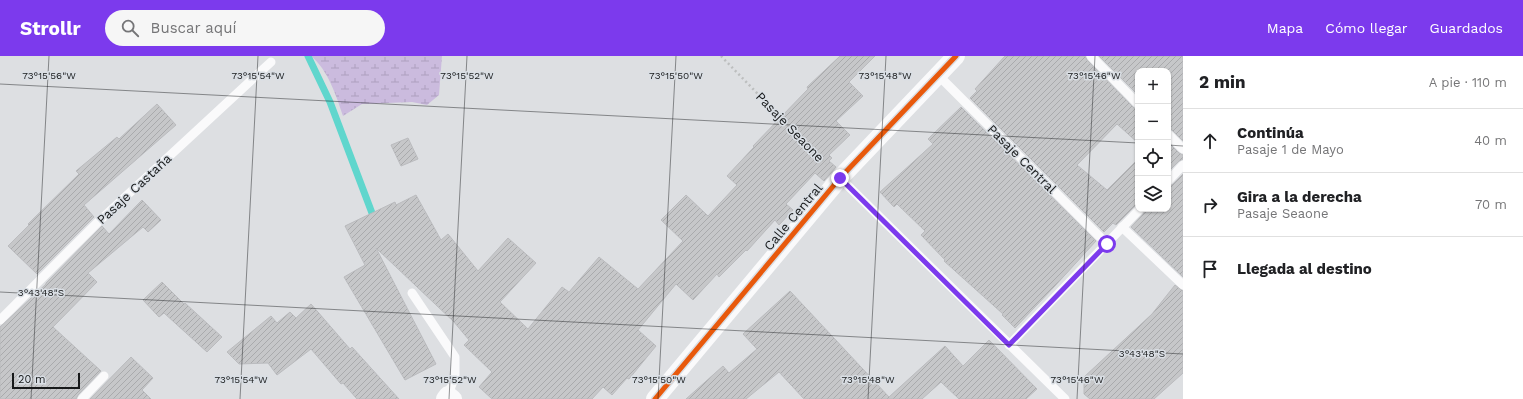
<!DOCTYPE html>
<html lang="es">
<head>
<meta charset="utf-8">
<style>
  body { margin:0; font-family:"Work Sans",sans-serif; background:#f6f6f6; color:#202124 }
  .controls { position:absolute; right:12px; top:12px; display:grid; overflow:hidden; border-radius:8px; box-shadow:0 1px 3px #0004 }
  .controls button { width:36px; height:36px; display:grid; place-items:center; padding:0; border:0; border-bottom:1px solid #e0e0e0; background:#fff; color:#202124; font:20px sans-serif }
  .scale { position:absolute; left:12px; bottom:10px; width:68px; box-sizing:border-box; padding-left:4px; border:2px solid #17191a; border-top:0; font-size:11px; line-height:14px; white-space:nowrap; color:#17191a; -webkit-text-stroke:3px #dadfe5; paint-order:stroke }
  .stop { position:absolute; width:12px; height:12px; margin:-9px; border:3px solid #7c3aed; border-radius:50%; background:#fff }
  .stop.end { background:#7c3aed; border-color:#fff; box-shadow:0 1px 4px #0008 }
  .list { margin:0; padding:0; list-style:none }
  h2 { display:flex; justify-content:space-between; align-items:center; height:52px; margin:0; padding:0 16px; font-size:17px }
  h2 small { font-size:13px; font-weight:400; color:#757577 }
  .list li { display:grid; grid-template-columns:26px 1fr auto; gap:12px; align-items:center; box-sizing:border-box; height:64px; padding:0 16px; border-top:1px solid #e0e0e0 }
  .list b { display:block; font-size:15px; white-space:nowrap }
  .list p { margin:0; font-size:13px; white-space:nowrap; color:#757577 }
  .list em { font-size:13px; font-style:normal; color:#757577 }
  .icon { flex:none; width:22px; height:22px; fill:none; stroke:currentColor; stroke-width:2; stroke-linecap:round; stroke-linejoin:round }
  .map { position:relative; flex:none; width:1183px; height:343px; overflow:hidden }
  header { display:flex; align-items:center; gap:24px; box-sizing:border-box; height:56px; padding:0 20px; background:#7c3aed; color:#fff }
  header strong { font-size:19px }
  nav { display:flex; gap:22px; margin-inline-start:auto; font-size:14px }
  .search { width:280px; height:36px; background:#f6f6f6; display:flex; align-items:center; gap:10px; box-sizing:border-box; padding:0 14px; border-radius:22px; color:#757577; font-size:15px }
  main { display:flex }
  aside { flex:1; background:#fff }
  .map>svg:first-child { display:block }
  .wetland { fill:url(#wetland-marsh) }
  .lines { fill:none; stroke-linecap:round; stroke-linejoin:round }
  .stream { stroke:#60d6cd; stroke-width:7 }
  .building { fill:url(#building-hatch); stroke:#babbbe }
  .path { stroke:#bcbebe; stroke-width:2.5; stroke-dasharray:2 3; stroke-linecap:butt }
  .service { stroke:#fafafb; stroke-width:9 }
  .minor { stroke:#fafafb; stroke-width:18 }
  .cycleway-casing { stroke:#dadfe5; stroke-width:8 }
  .cycleway { stroke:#e8590c; stroke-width:5 }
  .route { stroke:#7c3aed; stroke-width:5 }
  .ticks { fill:none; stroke:#17191a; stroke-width:1; stroke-opacity:0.45 }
  .labels { text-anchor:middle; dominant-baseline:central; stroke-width:3; stroke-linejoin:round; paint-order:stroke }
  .street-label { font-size:13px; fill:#17191a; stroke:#dadfe5 }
  .ticks-label { font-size:10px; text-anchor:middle; fill:#17191a; stroke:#dadfe5; stroke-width:3; stroke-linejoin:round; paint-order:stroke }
</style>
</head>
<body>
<header>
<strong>Strollr</strong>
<div class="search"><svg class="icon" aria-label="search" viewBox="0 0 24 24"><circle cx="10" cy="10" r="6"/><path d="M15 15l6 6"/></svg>Buscar aquí</div>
<nav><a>Mapa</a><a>Cómo llegar</a><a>Guardados</a></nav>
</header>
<main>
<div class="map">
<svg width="1183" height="343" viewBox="0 0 1183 343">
  <defs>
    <pattern id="wetland-marsh" width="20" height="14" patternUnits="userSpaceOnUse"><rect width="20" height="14" fill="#cbbbde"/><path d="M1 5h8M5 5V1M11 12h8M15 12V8" fill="none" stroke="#aea0be"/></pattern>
    <pattern id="building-hatch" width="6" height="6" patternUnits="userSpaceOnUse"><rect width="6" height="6" fill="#c6c7c9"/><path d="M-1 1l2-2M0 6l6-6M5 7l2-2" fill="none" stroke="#a9aaac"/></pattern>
  </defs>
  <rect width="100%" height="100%" fill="#dddfe2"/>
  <!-- wetland -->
  <path class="wetland" d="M311,0H442L439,39L427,49L412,46L362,48L343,60C336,39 328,14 311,0Z"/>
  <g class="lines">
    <!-- stream -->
    <polyline class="stream" points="308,0 330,46 375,165"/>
  </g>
  <!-- building -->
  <g class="building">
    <polygon points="840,0 875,0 849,26 863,40 836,65 850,79 829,99 832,102 829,105 836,111 824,125 815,117 786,148 793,154 779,169 775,164 747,195 746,194 719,221 717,218 693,244 676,228 638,274 656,290 629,323 627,322 612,339 603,331 592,343 492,343 479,331 492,316 464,289 469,284 454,266 376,192 436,308 405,324 344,221 365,209 345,170 395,146 396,149 416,139 441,184 448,178 478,215 508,182 536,207 500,246 528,273 562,231 569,236 599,201 638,233 683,185 661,164 686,139 708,160 737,129 727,120 754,91 753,90 808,33 807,31"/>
    <polygon points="1005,0 1085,0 1087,4 1134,52 1138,54 1138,87 1117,68 1077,109 1107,134 1138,103 1138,147 1116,169 1113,167 1104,176 970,42 977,35 975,33"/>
    <polygon points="1099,0 1183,0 1183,85 1172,74 1168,72 1168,15 1138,15 1138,39"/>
    <polygon points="157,48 176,69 84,149 94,161 37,218 8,190 29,169 28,168 79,118 76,115 117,81 119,83"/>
    <polygon points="961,51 1096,185 1054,231 1015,272 1002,259 1003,258 944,205 945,204 921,179 925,175 897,148 894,151 880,136 933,88 928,83"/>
    <polygon points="408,82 418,103 401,110 391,89"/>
    <polygon points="1168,86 1179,97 1183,99 1183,103 1179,105 1168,116"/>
    <polygon points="1183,118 1183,221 1131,171 1144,157 1146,153 1168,153 1168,131 1172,129"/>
    <polygon points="142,144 161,164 148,176 143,171 88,217 97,226 53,271 101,315 78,339 76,343 0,343 0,271 46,228 46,227 102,170 109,178"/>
    <polygon points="162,226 184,248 185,247 222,281 207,296 164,257 159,261 143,244"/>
    <polygon points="1175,229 1183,235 1183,317 1154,343 1090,343 1084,338 1084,321 1152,258"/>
    <polygon points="790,235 889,341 945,290 963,310 989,284 1037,333 1026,343 959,343 941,326 922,343 804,343 779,316 746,343 686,343 723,310 729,317 757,293 743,278"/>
    <polygon points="311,248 350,293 352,291 399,343 357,343 343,327 341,328 311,293 277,319 268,307 239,308 227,296 271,260 277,267 290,256 296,262"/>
    <polygon points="131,301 153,322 142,334 151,343 90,343"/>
  </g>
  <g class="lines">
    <!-- path -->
    <polyline class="path" points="721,0 826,108"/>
    <!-- service -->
    <g class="service">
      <polyline points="1091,0 1138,48"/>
      <polyline points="938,19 1107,188"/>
      <polyline points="1168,78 1183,93"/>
      <polyline points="840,122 1065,343"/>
      <polyline points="1168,125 1183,109"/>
      <polyline points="1122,171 1183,229"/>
      <polyline points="412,237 455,301 455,320 448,339"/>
      <polyline points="0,264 97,167 271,6"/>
      <polyline points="1009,289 1140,153"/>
      <polyline points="82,343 104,320"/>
    </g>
    <!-- minor -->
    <g class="minor">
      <polyline points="445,343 448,339 453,343"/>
      <polyline points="655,343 840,122 956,0"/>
    </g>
    <!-- cycleway casing -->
    <g class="cycleway-casing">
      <polyline id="cycleway" points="655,343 840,122 956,0"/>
    </g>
    <!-- cycleway -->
    <use href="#cycleway" class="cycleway"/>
  </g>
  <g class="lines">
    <!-- route -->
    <polyline class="route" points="840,122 1009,289 1107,188"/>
  </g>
  <!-- ticks -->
  <path class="ticks" d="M0,28L1138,87M1168,89L1183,90M0,236L1183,298M31,343L49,0M240,343L258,0M449,343L467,0M658,343L676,0M868,343L886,0M1077,343L1095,0"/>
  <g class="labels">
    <!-- street labels -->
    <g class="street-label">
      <text transform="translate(790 71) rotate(46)">Pasaje Seaone</text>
      <text transform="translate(1022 103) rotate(45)">Pasaje Central</text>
      <text transform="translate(134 133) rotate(-43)">Pasaje Castaña</text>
      <text transform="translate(793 161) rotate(-50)">Calle Central</text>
    </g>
  </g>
  <g class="ticks-label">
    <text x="49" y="23">73°15'56"W</text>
    <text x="258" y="23">73°15'54"W</text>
    <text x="467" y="23">73°15'52"W</text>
    <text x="676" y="23">73°15'50"W</text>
    <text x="885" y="23">73°15'48"W</text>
    <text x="1094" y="23">73°15'46"W</text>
    <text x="41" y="240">3°43'48"S</text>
    <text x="1142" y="301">3°43'48"S</text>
    <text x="241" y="327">73°15'54"W</text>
    <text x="450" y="327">73°15'52"W</text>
    <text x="659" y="327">73°15'50"W</text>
    <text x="868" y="327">73°15'48"W</text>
    <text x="1077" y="327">73°15'46"W</text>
  </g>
</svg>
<div class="controls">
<button>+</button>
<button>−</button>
<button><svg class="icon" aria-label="locate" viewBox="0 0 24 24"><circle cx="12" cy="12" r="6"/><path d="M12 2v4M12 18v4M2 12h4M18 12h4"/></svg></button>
<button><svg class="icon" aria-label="layers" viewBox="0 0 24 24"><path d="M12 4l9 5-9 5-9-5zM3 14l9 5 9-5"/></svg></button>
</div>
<div class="scale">20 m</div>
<div class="stop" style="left:1107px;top:188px"></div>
<div class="stop end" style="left:840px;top:122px"></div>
</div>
<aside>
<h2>2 min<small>A pie · 110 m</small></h2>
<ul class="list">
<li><svg class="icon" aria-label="ahead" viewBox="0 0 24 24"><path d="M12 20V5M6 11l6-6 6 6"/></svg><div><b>Continúa</b><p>Pasaje 1 de Mayo</p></div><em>40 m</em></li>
<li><svg class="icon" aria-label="right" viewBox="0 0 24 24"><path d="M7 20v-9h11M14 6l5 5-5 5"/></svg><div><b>Gira a la derecha</b><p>Pasaje Seaone</p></div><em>70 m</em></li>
<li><svg class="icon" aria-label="arrive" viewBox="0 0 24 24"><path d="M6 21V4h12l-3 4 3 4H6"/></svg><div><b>Llegada al destino</b></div></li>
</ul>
</aside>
</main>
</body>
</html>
